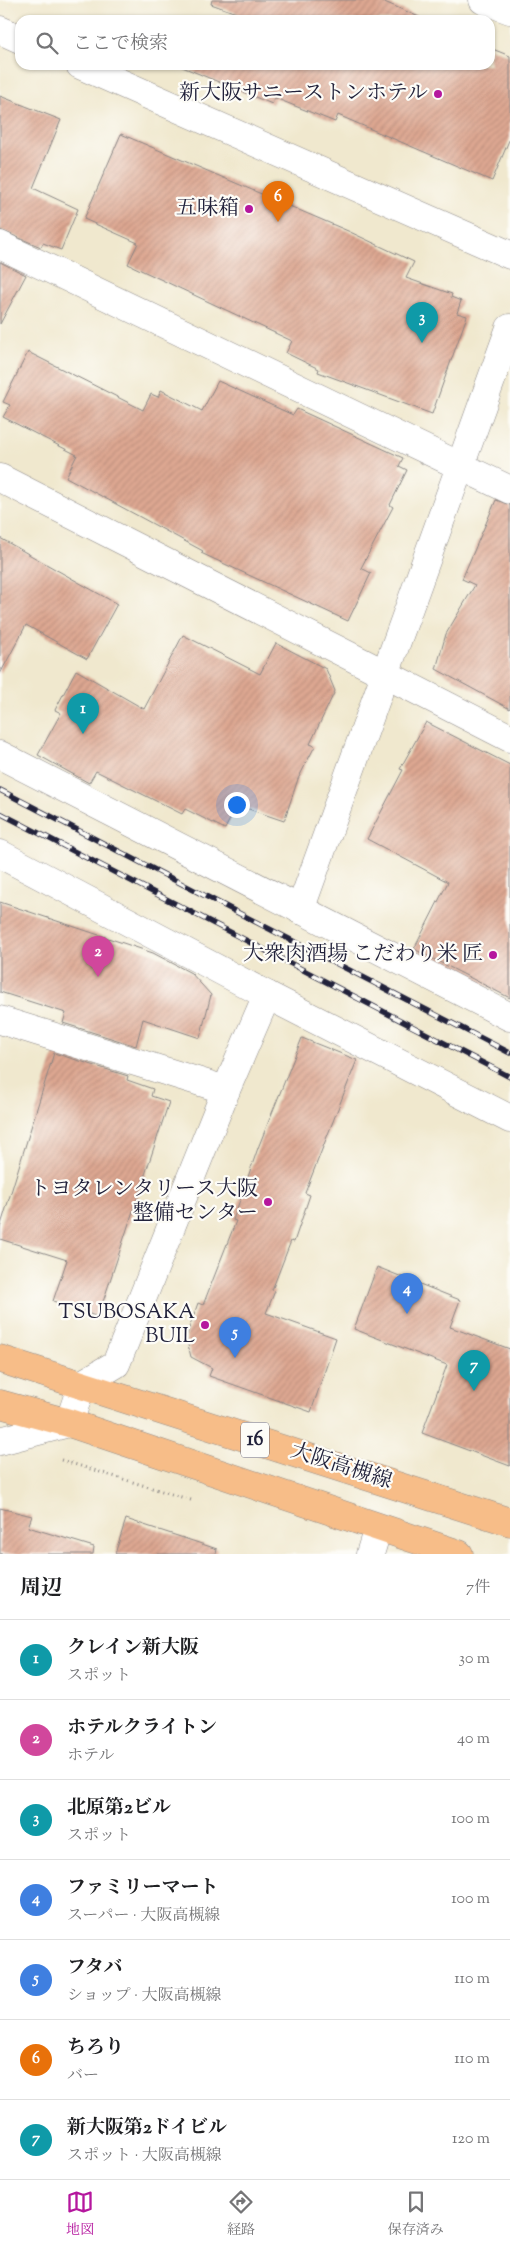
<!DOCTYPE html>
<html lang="ja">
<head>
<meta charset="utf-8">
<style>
  body { margin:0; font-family:"Sorts Mill Goudy","Noto Serif JP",serif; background:#f6f6f6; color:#202124 }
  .you { position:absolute; left:236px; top:804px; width:18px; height:18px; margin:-12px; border:4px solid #fff; border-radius:50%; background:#1a73e8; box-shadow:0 0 0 8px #1a73e833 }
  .badge { display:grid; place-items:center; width:32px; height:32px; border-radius:50%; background:#b5179e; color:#fff; font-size:16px; font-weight:700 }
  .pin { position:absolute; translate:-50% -41px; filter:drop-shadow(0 1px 2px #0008) }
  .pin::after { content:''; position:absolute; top:26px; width:18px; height:15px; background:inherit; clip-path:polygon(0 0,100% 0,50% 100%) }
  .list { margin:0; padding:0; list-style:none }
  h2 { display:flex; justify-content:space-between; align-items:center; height:65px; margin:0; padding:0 20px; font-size:21px }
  h2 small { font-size:16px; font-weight:400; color:#757577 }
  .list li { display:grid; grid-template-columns:32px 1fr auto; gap:15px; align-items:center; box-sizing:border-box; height:80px; padding:0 20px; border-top:1px solid #e0e0e0 }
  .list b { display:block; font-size:19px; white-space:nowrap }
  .list p { margin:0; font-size:16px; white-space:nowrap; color:#757577 }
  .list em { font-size:16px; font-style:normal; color:#757577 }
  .icon { flex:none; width:28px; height:28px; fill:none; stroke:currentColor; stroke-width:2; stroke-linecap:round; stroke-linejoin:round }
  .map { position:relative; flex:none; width:510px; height:1554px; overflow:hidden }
  .search { position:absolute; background:#fff; box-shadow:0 1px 4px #0004; left:15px; right:15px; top:15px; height:55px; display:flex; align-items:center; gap:12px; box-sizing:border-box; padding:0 18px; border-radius:15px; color:#757577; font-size:19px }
  .sheet { height:625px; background:#fff }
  nav { display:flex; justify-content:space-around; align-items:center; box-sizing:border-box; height:70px; border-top:1px solid #e0e0e0; background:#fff; font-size:14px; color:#757577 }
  nav a { display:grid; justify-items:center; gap:2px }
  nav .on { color:#b5179e }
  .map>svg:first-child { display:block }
  .building { fill:url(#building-hatch) }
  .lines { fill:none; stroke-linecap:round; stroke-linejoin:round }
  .minor-casing { stroke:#898584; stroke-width:29 }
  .tertiary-casing { stroke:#898584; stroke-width:29 }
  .primary-casing { stroke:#898584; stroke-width:29 }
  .path { stroke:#898584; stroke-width:3; stroke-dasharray:1 4; stroke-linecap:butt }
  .minor { stroke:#fff; stroke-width:28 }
  .tertiary { stroke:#fff; stroke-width:28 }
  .primary { stroke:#f7bd88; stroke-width:28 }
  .rail-casing { stroke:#22223b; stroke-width:5.5 }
  .rail { stroke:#fdfcf7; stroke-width:4; stroke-dasharray:11; stroke-linecap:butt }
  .poi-dot { fill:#b5179e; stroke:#fdfcf7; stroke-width:2 }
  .labels { text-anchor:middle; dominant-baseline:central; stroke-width:4.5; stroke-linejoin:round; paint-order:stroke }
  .shield { fill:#fdfcf7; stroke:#646373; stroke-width:1 }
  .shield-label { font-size:20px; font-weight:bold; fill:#22223b }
  .poi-label { font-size:21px; fill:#22223b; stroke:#fdfcf7; text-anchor:end }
  .street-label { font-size:21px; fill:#22223b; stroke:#fdfcf7 }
</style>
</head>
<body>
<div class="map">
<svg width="510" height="1554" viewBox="0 0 510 1554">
  <defs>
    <pattern id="building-hatch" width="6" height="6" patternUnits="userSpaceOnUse" patternTransform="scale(1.25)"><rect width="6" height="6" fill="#dda791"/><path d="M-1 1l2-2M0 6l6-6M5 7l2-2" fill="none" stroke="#bd8f7e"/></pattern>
  </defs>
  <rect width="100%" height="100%" fill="#fdfcf7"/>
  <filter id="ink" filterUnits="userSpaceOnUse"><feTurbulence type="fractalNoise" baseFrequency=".02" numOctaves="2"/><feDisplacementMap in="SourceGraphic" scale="10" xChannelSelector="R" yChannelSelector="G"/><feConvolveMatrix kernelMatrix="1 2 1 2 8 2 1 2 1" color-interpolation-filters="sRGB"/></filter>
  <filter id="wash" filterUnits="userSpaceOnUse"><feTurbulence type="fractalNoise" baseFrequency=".0096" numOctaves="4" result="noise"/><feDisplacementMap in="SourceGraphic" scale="20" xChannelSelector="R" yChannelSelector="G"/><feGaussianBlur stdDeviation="1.12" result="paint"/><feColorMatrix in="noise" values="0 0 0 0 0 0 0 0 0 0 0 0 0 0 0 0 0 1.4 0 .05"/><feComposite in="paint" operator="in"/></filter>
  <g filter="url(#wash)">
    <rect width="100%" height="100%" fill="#f0e8ce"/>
    <g id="blocks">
      <!-- building -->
      <g class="building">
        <polygon points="212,0 380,0 426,20 256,20 211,4"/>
        <polygon points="490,48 510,56 510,138 492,181 338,115 335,122 275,98 272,104 180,66 490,65"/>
        <polygon points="0,96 61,120 33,188 78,209 61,250 43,243 41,247 0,230"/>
        <polygon points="121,134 348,231 414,262 406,278 452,294 451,297 461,301 457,313 467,316 432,414 318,372 319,369 286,353 292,341 128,264 138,243 84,219"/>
        <polygon points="0,262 26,275 0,324"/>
        <polygon points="28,352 143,410 151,394 158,397 161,390 202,411 218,381 293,415 297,409 403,458 399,466 407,470 390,505 393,507 361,568 371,573 348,621 201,553 203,551 66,477 77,455 3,417 10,405 3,402"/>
        <polygon points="496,500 510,505 510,709 436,669 446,634 475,585 462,579"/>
        <polygon points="0,538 117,604 87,659 26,625 0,674"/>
        <polygon points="183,635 260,674 276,643 326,669 335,691 310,744 315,746 298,779 284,821 237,805 225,829 185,809 182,814 96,771 89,783 38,755 61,713 55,710 76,670 144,709"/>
        <polygon points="426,722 510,765 510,998 414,949 448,882 367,839 403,770 400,769"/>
        <polygon points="0,902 153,953 191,973 211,995 200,1038 143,1019 136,1046 63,1023 66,1013 0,992"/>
        <polygon points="302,1038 357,1060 305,1193 310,1195 294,1242 291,1241 272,1290 275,1291 266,1313 336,1338 311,1412 209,1376 212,1368 191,1357 186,1337 198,1303 203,1305 236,1221 233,1220 258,1148"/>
        <polygon points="54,1053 128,1076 127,1080 153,1089 151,1096 169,1102 98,1317 53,1301 67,1260 0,1239 0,1228"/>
        <polygon points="377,1267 460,1300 450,1327 510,1349 510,1466 422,1433 447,1365 354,1329"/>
        <polygon points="0,1508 32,1516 28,1527 94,1547 93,1554 0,1554"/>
        <polygon points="126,1519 217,1549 216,1554 115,1554"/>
      </g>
    </g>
  </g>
  <g filter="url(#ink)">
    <use href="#blocks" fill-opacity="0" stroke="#898584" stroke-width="1"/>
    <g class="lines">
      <!-- minor casing -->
      <g class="minor-casing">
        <g id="minor">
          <polyline points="483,0 510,10"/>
          <polyline points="0,245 510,490"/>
          <polyline points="0,478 385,674"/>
          <polyline points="0,755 510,1017"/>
          <polyline points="0,854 267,995 226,1090 116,1364 82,1384 69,1423 0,1441"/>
          <polyline points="267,995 510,1119"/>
          <polyline points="0,1020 226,1090"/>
          <polyline points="370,1554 378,1528"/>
        </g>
      </g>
      <!-- tertiary casing -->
      <g class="tertiary-casing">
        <g id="tertiary">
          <polyline points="0,30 20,39"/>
          <polyline points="80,65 510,255"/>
          <polyline points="385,674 510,738"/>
          <polyline points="300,910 510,328"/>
        </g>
      </g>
      <!-- primary casing -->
      <g class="primary-casing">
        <g id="primary">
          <polyline points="0,1359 510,1522"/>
          <polyline points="0,1404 69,1423 459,1554"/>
        </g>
      </g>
      <!-- path -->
      <polyline class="path" points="61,1460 191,1500"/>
      <!-- minor -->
      <use href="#minor" class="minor"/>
      <!-- tertiary -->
      <use href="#tertiary" class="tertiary"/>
      <!-- primary -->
      <use href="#primary" class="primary"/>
      <!-- rail casing -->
      <g class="rail-casing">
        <g id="rail">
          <polyline points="0,790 510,1053"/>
          <polyline points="0,813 510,1077"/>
        </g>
      </g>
      <!-- rail -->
      <use href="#rail" class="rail"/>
    </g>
  </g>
  <!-- markers -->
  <g class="poi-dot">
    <circle cx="438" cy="94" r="5"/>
    <circle cx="249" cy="209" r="5"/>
    <circle cx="493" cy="955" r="5"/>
    <circle cx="268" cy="1202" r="5"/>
    <circle cx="205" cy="1325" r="5"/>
  </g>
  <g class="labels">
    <!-- shield labels -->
    <rect class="shield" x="241" y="1422.5" width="28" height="35" rx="4"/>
    <g class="shield-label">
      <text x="255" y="1440">16</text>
    </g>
    <!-- poi labels -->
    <g class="poi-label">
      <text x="428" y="94">新大阪サニーストンホテル</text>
      <text x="239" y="209">五味箱</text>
      <text x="483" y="955">大衆肉酒場 こだわり米 匠</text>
      <text x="258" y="1190">トヨタレンタリース大阪<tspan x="258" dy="24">整備センター</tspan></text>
      <text x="195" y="1313">TSUBOSAKA<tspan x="195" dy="24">BUIL</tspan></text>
    </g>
    <!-- street labels -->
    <g class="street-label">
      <text transform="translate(341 1467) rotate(18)">大阪高槻線</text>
    </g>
  </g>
</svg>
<div class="you"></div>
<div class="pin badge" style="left:83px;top:734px;background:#0f9aa8">1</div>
<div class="pin badge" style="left:98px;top:977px;background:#d1479c">2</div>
<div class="pin badge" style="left:422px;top:343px;background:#0f9aa8">3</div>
<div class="pin badge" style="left:407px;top:1314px;background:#3f7fe0">4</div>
<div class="pin badge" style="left:235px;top:1358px;background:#3f7fe0">5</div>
<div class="pin badge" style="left:278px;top:222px;background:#e8710a">6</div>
<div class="pin badge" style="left:474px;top:1391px;background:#0f9aa8">7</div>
<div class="search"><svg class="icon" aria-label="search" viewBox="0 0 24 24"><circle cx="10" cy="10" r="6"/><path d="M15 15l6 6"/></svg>ここで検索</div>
</div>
<section class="sheet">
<h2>周辺<small>7件</small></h2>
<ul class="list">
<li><span class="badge" style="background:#0f9aa8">1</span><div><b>クレイン新大阪</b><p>スポット</p></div><em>30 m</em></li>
<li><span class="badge" style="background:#d1479c">2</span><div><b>ホテルクライトン</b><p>ホテル</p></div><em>40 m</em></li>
<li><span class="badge" style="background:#0f9aa8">3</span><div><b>北原第2ビル</b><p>スポット</p></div><em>100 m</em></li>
<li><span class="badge" style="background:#3f7fe0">4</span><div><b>ファミリーマート</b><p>スーパー · 大阪高槻線</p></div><em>100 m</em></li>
<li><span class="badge" style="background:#3f7fe0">5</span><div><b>フタバ</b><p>ショップ · 大阪高槻線</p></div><em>110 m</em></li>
<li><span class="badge" style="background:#e8710a">6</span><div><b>ちろり</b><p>バー</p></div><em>110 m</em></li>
<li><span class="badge" style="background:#0f9aa8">7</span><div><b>新大阪第2ドイビル</b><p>スポット · 大阪高槻線</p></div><em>120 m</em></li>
</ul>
</section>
<nav>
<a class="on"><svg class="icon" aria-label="map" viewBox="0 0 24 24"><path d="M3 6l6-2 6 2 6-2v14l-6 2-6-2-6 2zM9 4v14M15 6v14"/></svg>地図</a>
<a><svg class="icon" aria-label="directions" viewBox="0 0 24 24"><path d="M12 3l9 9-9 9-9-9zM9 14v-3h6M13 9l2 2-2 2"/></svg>経路</a>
<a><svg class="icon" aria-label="saved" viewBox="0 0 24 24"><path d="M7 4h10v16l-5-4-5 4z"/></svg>保存済み</a>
</nav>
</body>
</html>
